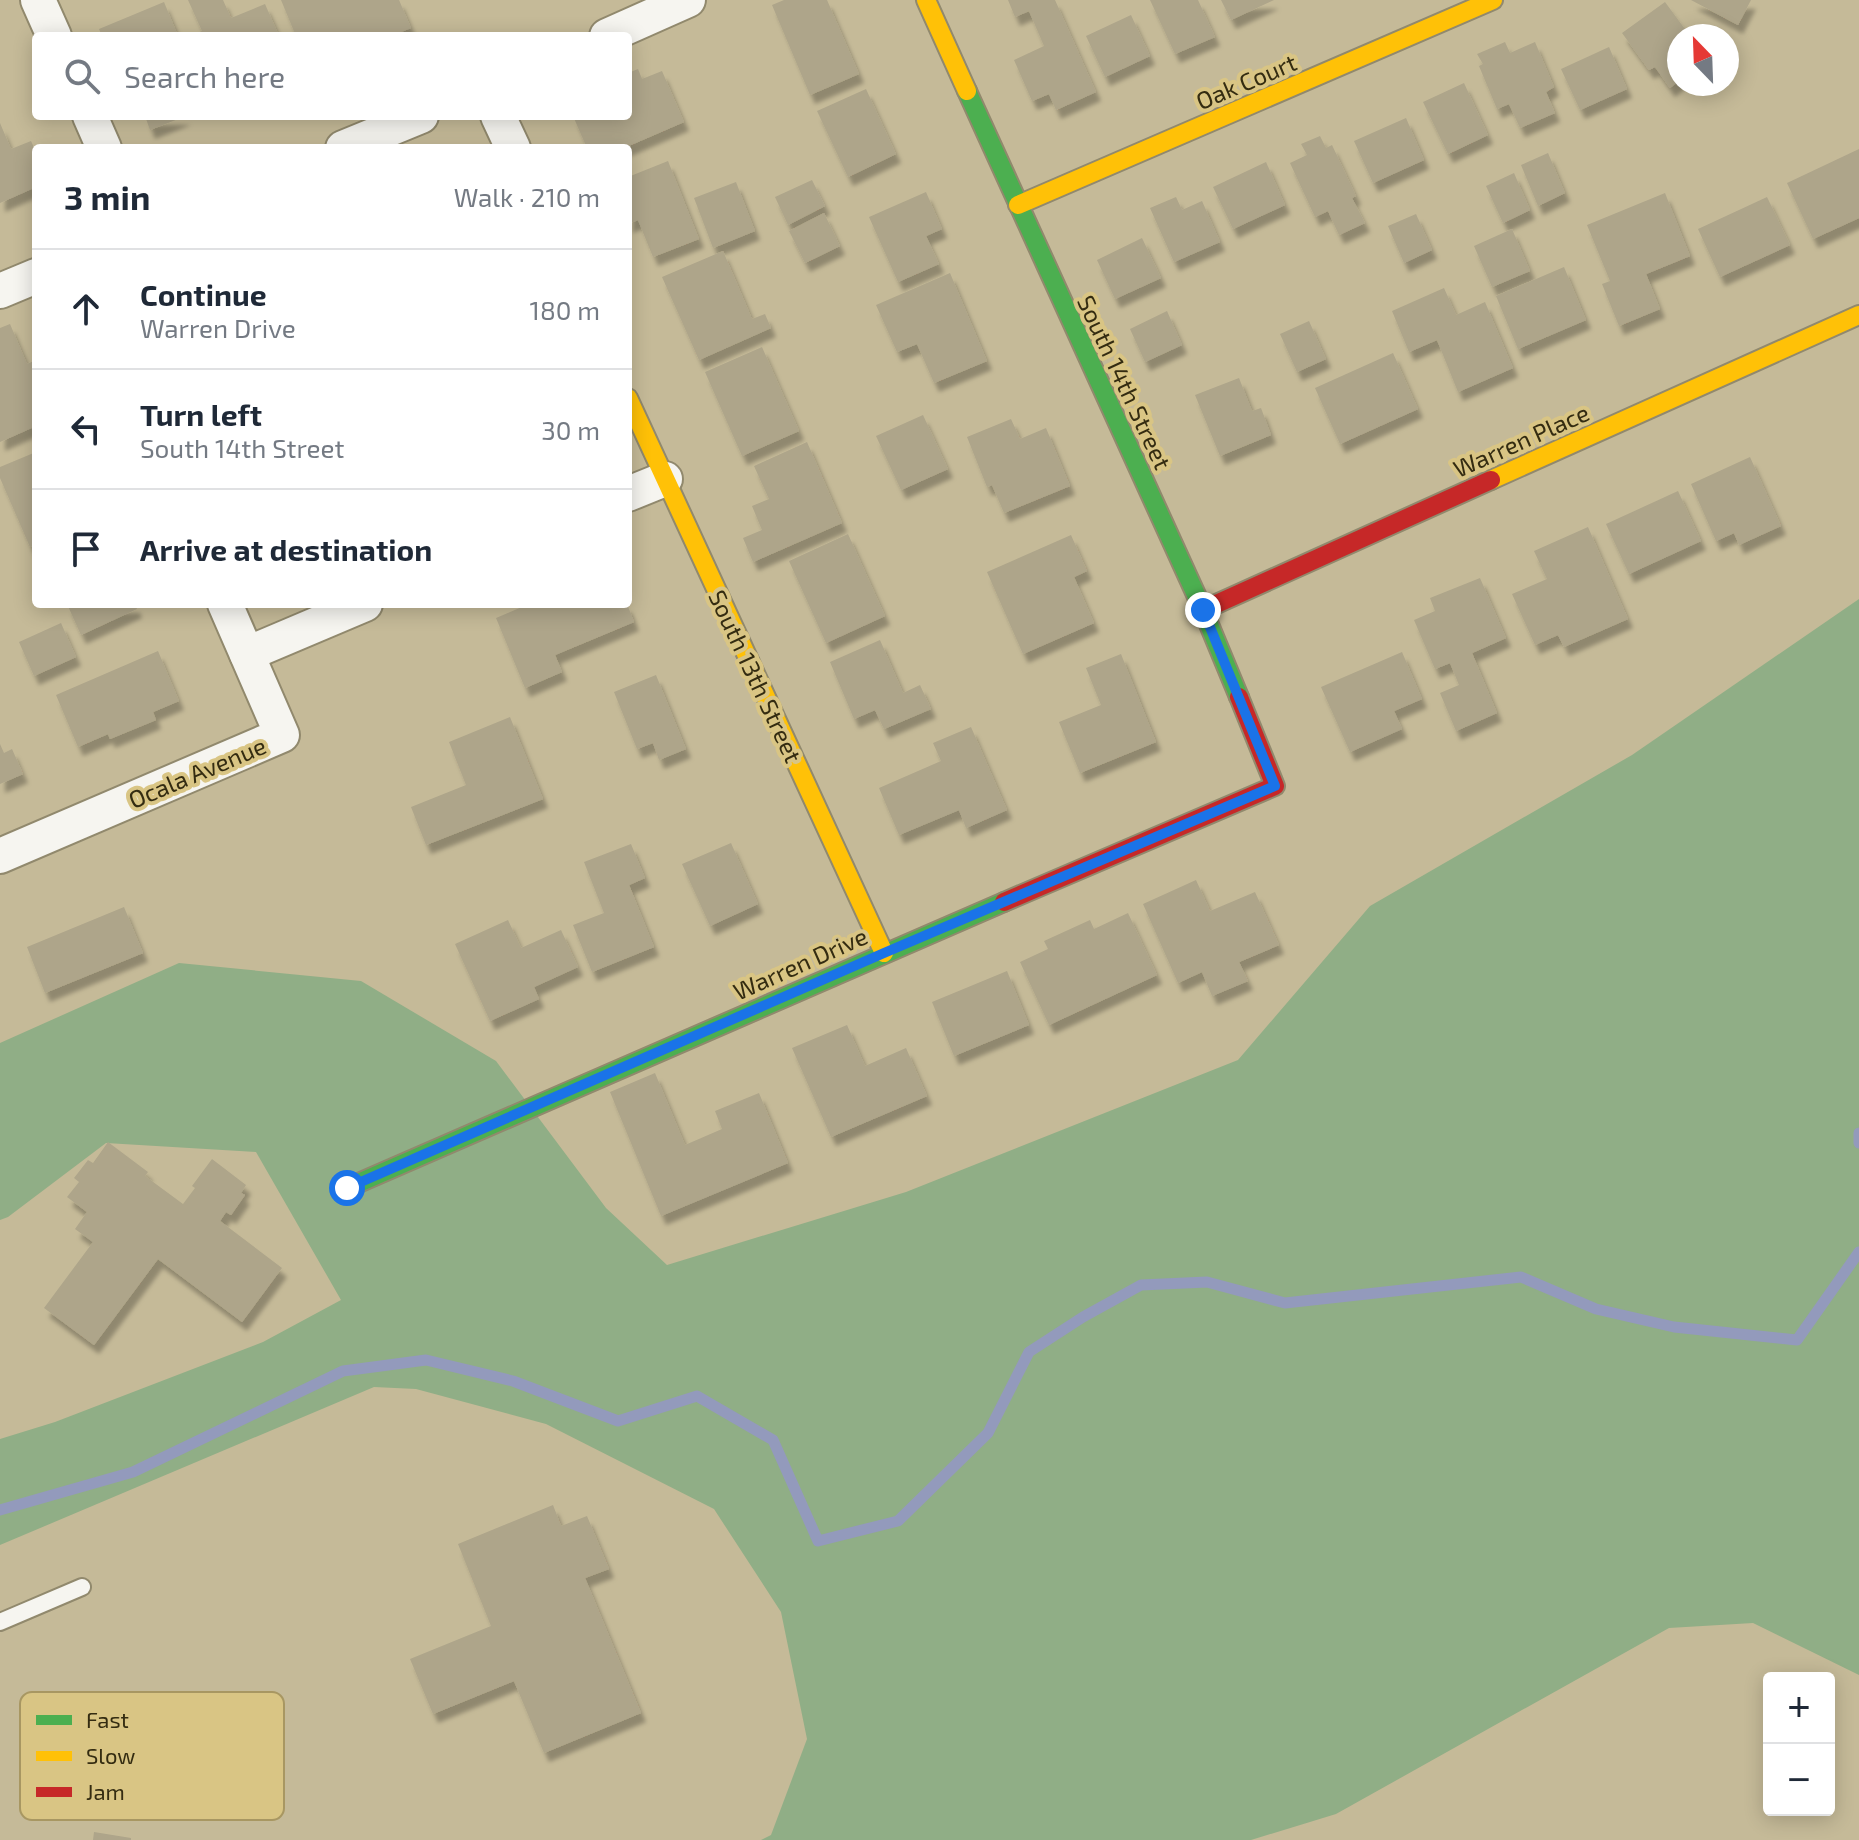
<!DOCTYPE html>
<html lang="en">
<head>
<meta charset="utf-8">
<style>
  body { margin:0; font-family:"Exo 2",sans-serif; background:#f2f2f3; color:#1f2937 }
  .controls { position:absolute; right:24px; bottom:24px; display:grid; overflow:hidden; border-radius:8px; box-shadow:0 4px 20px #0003 }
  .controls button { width:72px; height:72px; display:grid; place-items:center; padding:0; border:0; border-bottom:2px solid #e0e1e3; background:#fff; color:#1f2937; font:40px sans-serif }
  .compass { position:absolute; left:1667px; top:24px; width:72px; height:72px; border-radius:50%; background:#fff; box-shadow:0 4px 20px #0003; rotate:337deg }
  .stop { position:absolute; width:24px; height:24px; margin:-18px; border:6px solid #1a73e8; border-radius:50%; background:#fff }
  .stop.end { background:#1a73e8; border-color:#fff; box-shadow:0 2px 8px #0008 }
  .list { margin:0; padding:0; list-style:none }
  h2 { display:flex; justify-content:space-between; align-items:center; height:104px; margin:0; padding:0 32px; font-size:34px }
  h2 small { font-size:26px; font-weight:400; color:#747a83 }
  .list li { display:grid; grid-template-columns:52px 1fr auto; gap:24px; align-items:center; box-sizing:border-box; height:120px; padding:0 32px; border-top:2px solid #e0e1e3 }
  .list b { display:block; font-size:30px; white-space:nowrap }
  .list p { margin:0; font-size:26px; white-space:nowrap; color:#747a83 }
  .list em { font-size:26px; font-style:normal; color:#747a83 }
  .icon { flex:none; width:44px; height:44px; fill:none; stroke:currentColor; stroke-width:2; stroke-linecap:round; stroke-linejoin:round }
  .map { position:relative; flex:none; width:1859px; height:1840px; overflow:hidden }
  .search { position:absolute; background:#fff; box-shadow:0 4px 20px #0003; left:32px; top:32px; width:600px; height:88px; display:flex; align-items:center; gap:20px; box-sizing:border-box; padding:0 28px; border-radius:8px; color:#747a83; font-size:30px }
  .panel { position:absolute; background:#fff; box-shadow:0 4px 20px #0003; left:32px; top:144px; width:600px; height:464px; border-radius:8px }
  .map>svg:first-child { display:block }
  .forest { fill:#90ae86 }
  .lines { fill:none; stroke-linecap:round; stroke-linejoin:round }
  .stream { stroke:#939abc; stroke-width:11 }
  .building { fill:#aea58a; filter:url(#shadow) }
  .lane-casing { stroke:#91896d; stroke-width:20 }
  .street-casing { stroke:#91896d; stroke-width:38 }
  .fast-casing { stroke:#91896d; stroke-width:22 }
  .slow-casing { stroke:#91896d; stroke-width:22 }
  .jam-casing { stroke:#91896d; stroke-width:22 }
  .lane { stroke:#f6f5f0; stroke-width:16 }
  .street { stroke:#f6f5f0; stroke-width:34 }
  .fast { stroke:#4caf50; stroke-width:18 }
  .slow { stroke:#ffc107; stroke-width:18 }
  .jam { stroke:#c62828; stroke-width:18 }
  .route { stroke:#1a73e8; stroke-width:10 }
  .labels { text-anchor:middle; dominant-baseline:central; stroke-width:8; stroke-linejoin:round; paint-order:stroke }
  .street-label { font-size:24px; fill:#342c11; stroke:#d9c584 }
  .key { fill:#d9c584; stroke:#a89762; stroke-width:2 }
  .key-label { font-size:22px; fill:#342c11 }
</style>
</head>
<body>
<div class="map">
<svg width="1859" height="1840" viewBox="0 0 1859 1840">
  <defs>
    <filter id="shadow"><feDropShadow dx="5" dy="9" stdDeviation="2" flood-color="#0004"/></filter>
  </defs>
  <rect width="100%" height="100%" fill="#c5ba98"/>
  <!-- forest -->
  <polygon class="forest" points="1859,599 1859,1675 1753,1623 1669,1628 1336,1814 1251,1840 761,1840 771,1835 807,1739 781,1612 714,1509 546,1424 416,1389 374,1387 0,1545 0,1439 55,1422 263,1342 341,1300 256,1152 106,1143 8,1217 0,1220 0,1043 179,963 361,981 496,1061 606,1208 667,1265 906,1192 1238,1060 1370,906 1632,755"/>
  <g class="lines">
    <!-- stream -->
    <g class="stream">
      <polyline points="1859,1133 1859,1143"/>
      <polyline points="0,1510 133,1472 343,1371 426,1360 513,1381 618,1421 697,1396 773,1440 818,1541 898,1521 988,1433 1029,1352 1083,1317 1141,1285 1207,1282 1285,1303 1521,1277 1596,1309 1674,1327 1797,1340 1859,1252"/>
    </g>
  </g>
  <!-- building -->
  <g class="building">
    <polygon points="188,0 223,0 231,18 265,4 279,36 190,36 202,31"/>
    <polygon points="281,0 399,0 411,28 391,36 296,36"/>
    <polygon points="784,0 827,0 859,74 810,95 772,5"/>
    <polygon points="1008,0 1055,0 1096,92 1056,110 1049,94 1032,101 1014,60 1044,46 1029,11 1015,17"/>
    <polygon points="1150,0 1198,0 1215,37 1175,54"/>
    <polygon points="1221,0 1274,0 1231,20"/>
    <polygon points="1691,0 1751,0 1738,25"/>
    <polygon points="164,2 178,36 102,36 99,29"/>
    <polygon points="1665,2 1690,36 1679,36 1679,81 1670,88 1655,67 1649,70 1622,33"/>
    <polygon points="1131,15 1150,56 1105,77 1086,36"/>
    <polygon points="1505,42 1510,53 1535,42 1554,87 1546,92 1555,113 1520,128 1509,104 1497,109 1479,66 1483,64 1477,54"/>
    <polygon points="1609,47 1627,89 1580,110 1561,69"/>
    <polygon points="638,69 642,79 662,71 684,122 624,148 587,148 573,116 628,116 628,73"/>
    <polygon points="1464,83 1488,135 1448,154 1423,102"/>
    <polygon points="866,89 896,154 848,177 817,111"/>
    <polygon points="145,116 186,116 150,130"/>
    <polygon points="1406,118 1424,160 1373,183 1354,141"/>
    <polygon points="0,123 11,149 31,141 36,152 36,187 0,203"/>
    <polygon points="1320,136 1326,148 1332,145 1356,196 1352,198 1365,223 1339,235 1328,211 1315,217 1290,163 1307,155 1301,144"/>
    <polygon points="1859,149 1859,218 1813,239 1787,183"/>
    <polygon points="1548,153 1565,193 1538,206 1521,165"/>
    <polygon points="668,161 699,239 653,257 638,220 628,224 628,177"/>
    <polygon points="1266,162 1285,205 1233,229 1213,187"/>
    <polygon points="1514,173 1530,210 1503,223 1486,186"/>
    <polygon points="812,180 825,206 788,225 775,197"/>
    <polygon points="736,182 755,231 713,248 694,198"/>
    <polygon points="926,192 942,229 926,236 939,264 898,282 869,217"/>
    <polygon points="1665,193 1690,256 1646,274 1660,309 1619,326 1602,284 1610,281 1587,225"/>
    <polygon points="1176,197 1182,210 1202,201 1220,242 1174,262 1150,208"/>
    <polygon points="1767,197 1790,245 1720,277 1698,229"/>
    <polygon points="824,213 840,246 805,263 789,231"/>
    <polygon points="1416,214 1432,250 1404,263 1388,226"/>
    <polygon points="1512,229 1530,271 1492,287 1474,246"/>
    <polygon points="1142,238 1161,278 1115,299 1097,260"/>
    <polygon points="723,251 752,319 765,314 771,328 699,360 662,277"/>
    <polygon points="1564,267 1586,320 1518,349 1496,296"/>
    <polygon points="950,273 987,361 934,383 917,344 897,352 876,305"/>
    <polygon points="1444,288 1456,315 1485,302 1513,368 1458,392 1437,340 1409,352 1392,311"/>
    <polygon points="1167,311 1182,345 1145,362 1130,329"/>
    <polygon points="1309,321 1326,359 1297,372 1280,334"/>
    <polygon points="10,324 27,364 36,360 36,426 0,442 0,328"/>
    <polygon points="762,347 799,431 742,456 705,372"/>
    <polygon points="1393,353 1418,409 1340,444 1315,388"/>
    <polygon points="1239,378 1252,411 1261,408 1271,435 1220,456 1195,395"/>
    <polygon points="923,415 948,469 901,490 876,436"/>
    <polygon points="1011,419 1020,439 1046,428 1070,486 1004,513 992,485 987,487 967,437"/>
    <polygon points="807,442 842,523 753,562 743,538 762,530 752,506 769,499 754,466"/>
    <polygon points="36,452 36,544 30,547 0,478 0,467"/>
    <polygon points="1750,457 1781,526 1739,545 1734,533 1716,541 1691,484"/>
    <polygon points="1678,491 1701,541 1629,574 1606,524"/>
    <polygon points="1588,527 1628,619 1564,647 1558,635 1535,645 1512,594 1547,579 1534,551"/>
    <polygon points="848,534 885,616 826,643 789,561"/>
    <polygon points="1071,535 1087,571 1074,577 1094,623 1023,654 987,572"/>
    <polygon points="1480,578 1506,638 1472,653 1497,713 1456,731 1440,693 1459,685 1450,663 1435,669 1414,620 1435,611 1430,598"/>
    <polygon points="67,604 135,604 137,609 81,635"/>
    <polygon points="529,604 627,604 634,622 555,655 562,672 525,688 496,618"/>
    <polygon points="61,623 76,657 34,676 19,642"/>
    <polygon points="880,640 903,693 920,685 931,709 884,729 875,710 854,719 830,662"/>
    <polygon points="158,651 179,701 153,712 156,720 110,739 108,734 78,747 56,695"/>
    <polygon points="1402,652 1422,699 1394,711 1402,729 1350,752 1321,687"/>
    <polygon points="1121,654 1156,742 1080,773 1059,722 1101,705 1086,668"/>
    <polygon points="656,675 686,749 659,760 653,743 637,749 614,692"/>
    <polygon points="510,717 543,799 426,845 411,807 466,785 449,742"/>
    <polygon points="971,727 1007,810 966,828 959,810 899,835 879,788 941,761 933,743"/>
    <polygon points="0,744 4,753 12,749 23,774 0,784"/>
    <polygon points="731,843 758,904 710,926 682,864"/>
    <polygon points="631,844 645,878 629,885 654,947 592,972 573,925 604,913 584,862"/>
    <polygon points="1196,880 1210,911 1255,892 1279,945 1239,962 1248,981 1212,996 1202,972 1178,983 1143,904"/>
    <polygon points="124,907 143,953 45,993 27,947"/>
    <polygon points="1128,913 1157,975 1049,1025 1020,962 1048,949 1044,941 1090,920 1094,929"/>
    <polygon points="508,920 521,948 561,930 578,967 534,987 539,999 490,1021 455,944"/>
    <polygon points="1007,971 1029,1025 954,1056 932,1002"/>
    <polygon points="847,1025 865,1066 906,1048 927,1096 831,1137 792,1048"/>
    <polygon points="655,1073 685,1145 722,1129 715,1111 759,1093 788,1163 661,1216 610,1092"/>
    <polygon points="108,1142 148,1172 145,1176 183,1204 195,1188 192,1186 212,1159 246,1185 241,1193 245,1195 231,1215 226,1212 220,1221 282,1268 242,1322 158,1259 94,1345 44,1308 93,1242 75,1229 87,1212 67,1197 79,1182 74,1178 88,1160 93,1163"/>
    <polygon points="553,1505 561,1526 587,1516 609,1569 585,1578 641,1713 544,1753 514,1681 433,1714 410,1659 491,1626 458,1544"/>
    <polygon points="94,1832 131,1838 131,1840 93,1840"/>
  </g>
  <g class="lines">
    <!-- lane casing -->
    <g class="lane-casing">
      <polyline id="lane" points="0,1622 82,1587"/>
    </g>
    <!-- street casing -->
    <g class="street-casing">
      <g id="street">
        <polyline points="38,0 54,36"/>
        <polyline points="607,36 688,0"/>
        <polyline points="90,116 104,148"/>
        <polyline points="498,116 513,148"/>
        <polyline points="343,148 421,116"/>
        <polyline points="0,291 36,276"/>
        <polyline points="628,494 665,479"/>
        <polyline points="247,654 365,604"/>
        <polyline points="0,856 282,735 225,604"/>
      </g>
    </g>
    <!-- fast casing -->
    <g class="fast-casing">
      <g id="fast">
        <polyline points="967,91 1203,610 1239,697"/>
        <polyline points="347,1188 1004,902"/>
      </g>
    </g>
    <!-- slow casing -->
    <g class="slow-casing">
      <g id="slow">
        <polyline points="926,0 967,91"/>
        <polyline points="1018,205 1493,0"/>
        <polyline points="628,398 884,953"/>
        <polyline points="1491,480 1859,315"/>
      </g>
    </g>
    <!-- jam casing -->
    <g class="jam-casing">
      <g id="jam">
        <polyline points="1203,610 1491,480"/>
        <polyline points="1004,902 1275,786 1239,697"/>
      </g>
    </g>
    <!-- lane -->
    <use href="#lane" class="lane"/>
    <!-- street -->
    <use href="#street" class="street"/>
    <!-- fast -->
    <use href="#fast" class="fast"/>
    <!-- slow -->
    <use href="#slow" class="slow"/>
    <!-- jam -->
    <use href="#jam" class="jam"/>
  </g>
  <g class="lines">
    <!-- route -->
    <polyline class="route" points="347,1188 884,953 1275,786 1203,610"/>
  </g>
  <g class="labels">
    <!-- street labels -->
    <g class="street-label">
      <text transform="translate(1246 81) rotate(-23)">Oak Court</text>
      <text transform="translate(1125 382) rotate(65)">South 14th Street</text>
      <text transform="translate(1521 440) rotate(-24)">Warren Place</text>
      <text transform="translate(756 676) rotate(65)">South 13th Street</text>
      <text transform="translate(197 772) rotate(-23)">Ocala Avenue</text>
      <text transform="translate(800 963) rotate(-24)">Warren Drive</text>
    </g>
  </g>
  <!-- legend -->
  <rect x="20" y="1692" width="264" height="128" rx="12" class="key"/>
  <rect x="36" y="1715" width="36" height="10" fill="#4caf50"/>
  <rect x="36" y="1751" width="36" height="10" fill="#ffc107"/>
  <rect x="36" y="1787" width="36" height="10" fill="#c62828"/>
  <g class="key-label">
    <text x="86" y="1728">Fast</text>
    <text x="86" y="1764">Slow</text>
    <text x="86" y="1800">Jam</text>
  </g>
</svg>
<div class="controls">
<button>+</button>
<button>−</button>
</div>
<svg class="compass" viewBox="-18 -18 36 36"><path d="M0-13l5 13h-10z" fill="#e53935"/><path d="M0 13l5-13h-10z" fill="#747a83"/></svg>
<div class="stop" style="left:347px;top:1188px"></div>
<div class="stop end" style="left:1203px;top:610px"></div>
<div class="search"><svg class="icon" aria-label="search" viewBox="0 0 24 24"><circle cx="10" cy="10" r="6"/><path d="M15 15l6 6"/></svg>Search here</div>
<section class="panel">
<h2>3 min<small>Walk · 210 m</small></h2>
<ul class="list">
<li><svg class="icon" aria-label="ahead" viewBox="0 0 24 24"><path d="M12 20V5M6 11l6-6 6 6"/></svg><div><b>Continue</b><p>Warren Drive</p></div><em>180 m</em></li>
<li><svg class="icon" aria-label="left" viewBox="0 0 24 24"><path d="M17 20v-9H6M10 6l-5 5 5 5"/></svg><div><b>Turn left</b><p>South 14th Street</p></div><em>30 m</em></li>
<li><svg class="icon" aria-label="arrive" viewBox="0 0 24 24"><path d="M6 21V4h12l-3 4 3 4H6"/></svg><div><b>Arrive at destination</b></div></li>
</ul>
</section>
</div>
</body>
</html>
